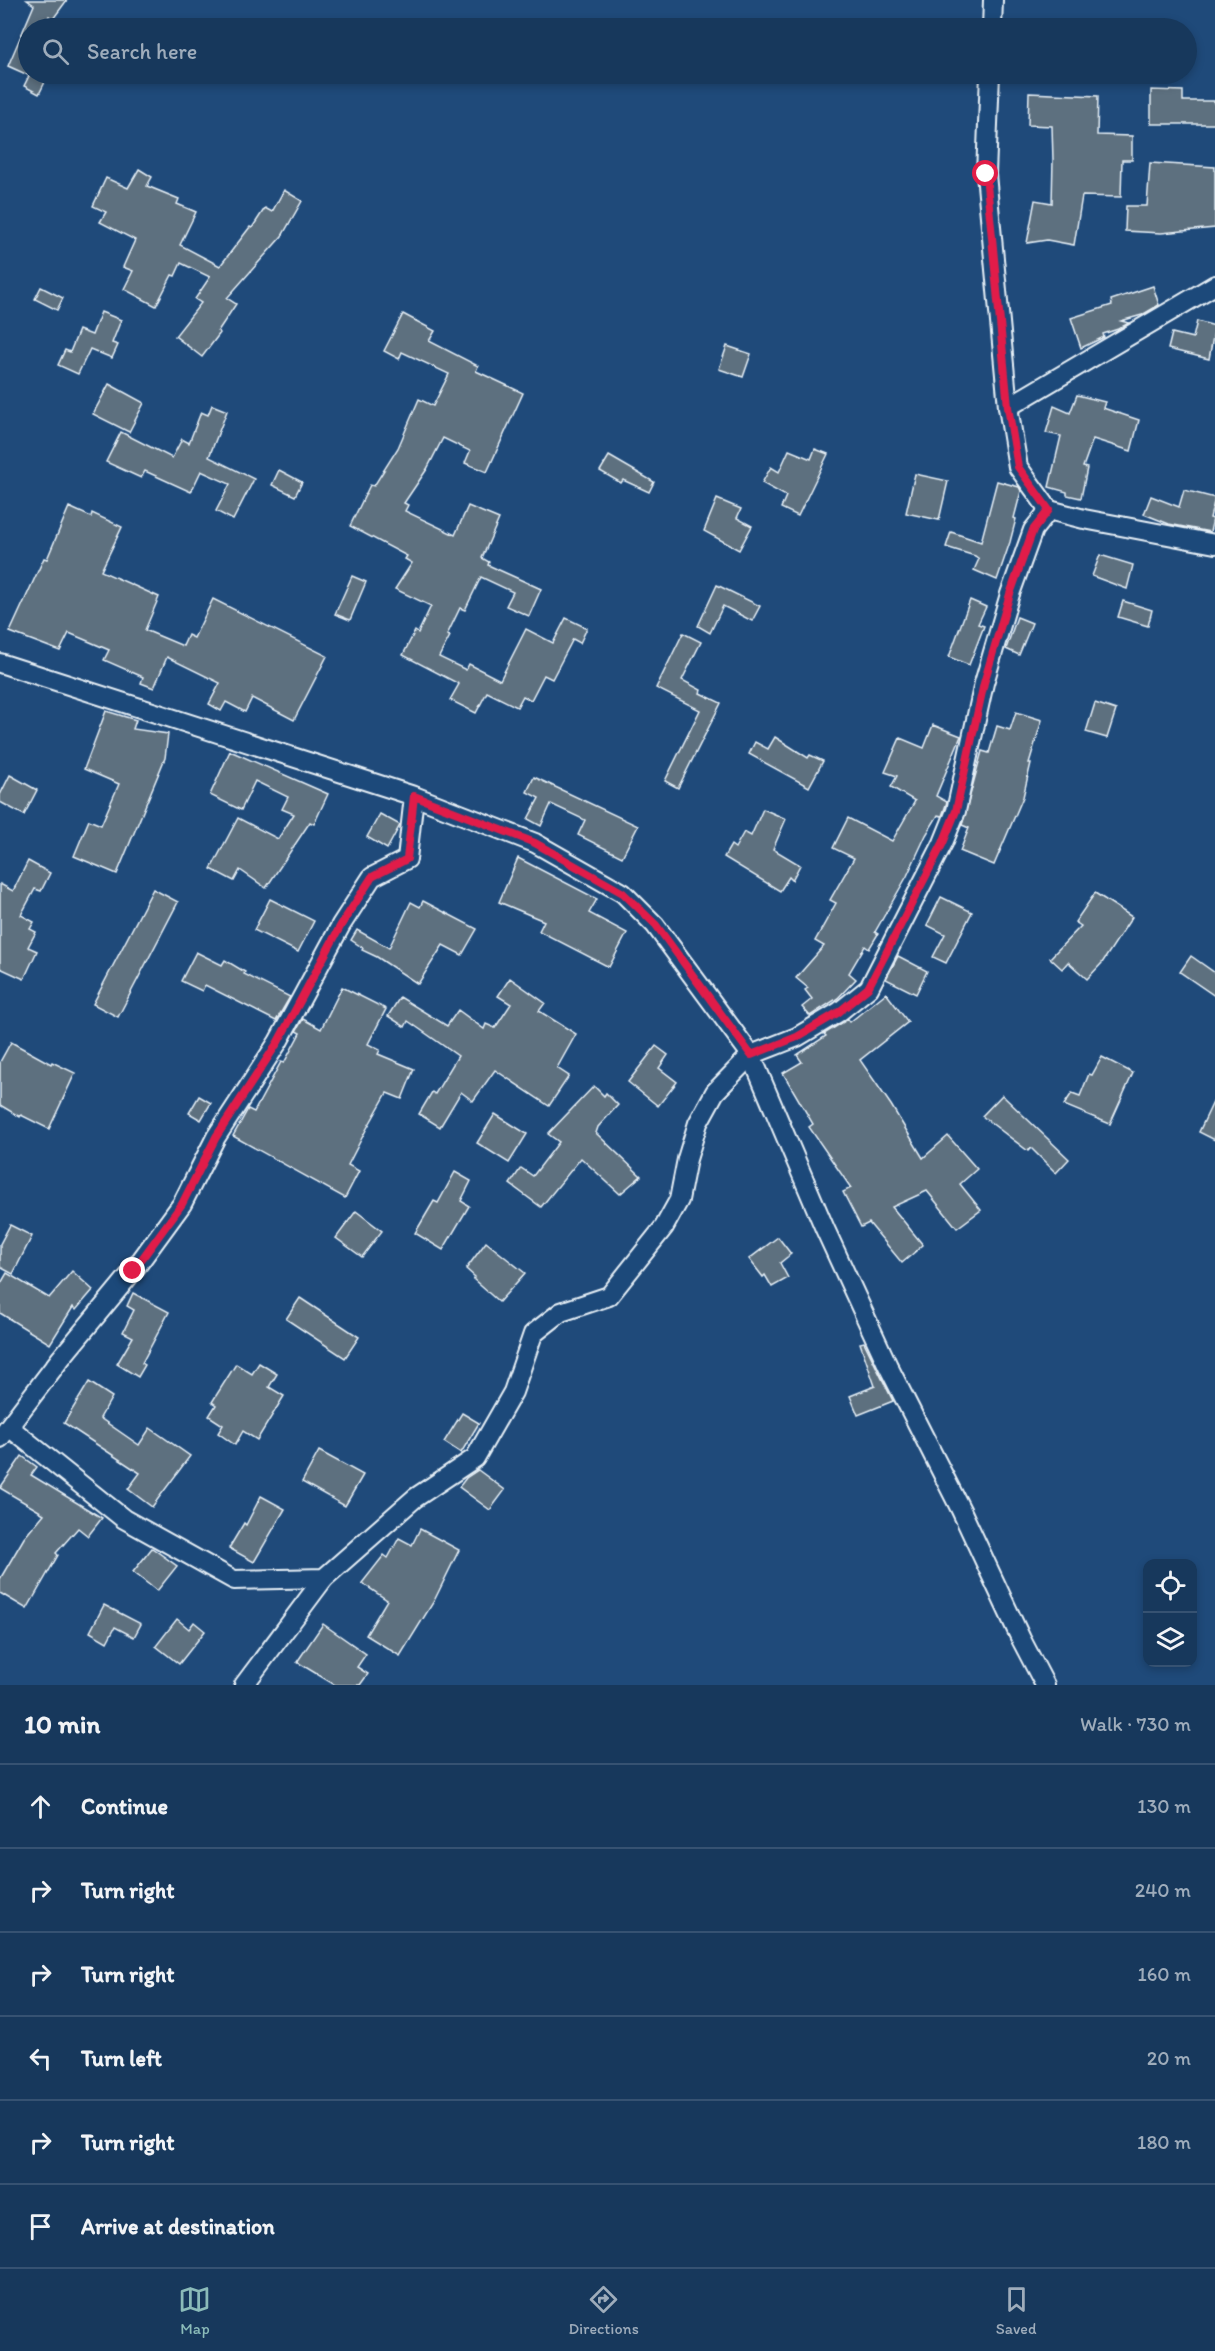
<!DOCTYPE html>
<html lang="en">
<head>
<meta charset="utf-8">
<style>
  body { margin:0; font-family:Itim,sans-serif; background:#203f62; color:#f1f3f6 }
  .controls { position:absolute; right:18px; bottom:18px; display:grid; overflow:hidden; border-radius:12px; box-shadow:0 3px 9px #0003 }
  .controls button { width:54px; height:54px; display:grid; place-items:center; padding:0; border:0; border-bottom:2px solid #365272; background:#17385c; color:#f1f3f6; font:30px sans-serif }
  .stop { position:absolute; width:18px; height:18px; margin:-14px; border:4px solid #e11d48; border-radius:50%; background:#fff }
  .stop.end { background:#e11d48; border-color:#fff; box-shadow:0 2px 6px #0008 }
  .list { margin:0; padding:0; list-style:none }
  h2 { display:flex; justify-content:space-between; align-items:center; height:78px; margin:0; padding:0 24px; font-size:26px }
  h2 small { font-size:20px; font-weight:400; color:#9eacbb }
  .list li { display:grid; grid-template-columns:39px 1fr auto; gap:18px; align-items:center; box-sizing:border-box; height:84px; padding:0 24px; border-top:2px solid #365272 }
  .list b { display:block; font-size:22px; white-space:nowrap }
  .list em { font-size:20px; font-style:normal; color:#9eacbb }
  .icon { flex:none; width:33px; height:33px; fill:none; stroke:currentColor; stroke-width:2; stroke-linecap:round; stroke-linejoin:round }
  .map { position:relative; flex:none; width:1215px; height:1685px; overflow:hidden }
  .search { position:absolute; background:#17385c; box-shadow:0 3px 9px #0003; left:18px; right:18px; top:18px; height:66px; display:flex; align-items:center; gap:15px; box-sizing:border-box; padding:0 21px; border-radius:33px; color:#9eacbb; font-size:22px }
  .sheet { height:582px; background:#17385c }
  nav { display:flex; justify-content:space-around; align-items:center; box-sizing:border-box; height:84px; border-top:2px solid #365272; background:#17385c; font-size:16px; color:#9eacbb }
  nav a { display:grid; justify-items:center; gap:3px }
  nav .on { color:#8bbbb9 }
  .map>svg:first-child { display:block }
  .building { fill:#5d707f; stroke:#e8f1f8; stroke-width:1.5 }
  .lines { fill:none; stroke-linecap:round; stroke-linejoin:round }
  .minor-casing { stroke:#e8f1f8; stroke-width:22 }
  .minor { stroke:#1f4a7a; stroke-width:18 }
  .route { stroke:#e11d48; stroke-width:8 }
</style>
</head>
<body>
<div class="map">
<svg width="1215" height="1685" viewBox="0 0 1215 1685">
  <rect width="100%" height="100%" fill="#1f4a7a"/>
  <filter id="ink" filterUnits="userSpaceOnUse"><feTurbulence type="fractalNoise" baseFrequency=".0167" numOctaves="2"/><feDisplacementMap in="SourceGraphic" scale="12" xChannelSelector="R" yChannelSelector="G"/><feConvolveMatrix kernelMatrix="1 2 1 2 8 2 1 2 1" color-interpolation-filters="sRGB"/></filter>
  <g filter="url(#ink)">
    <!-- building -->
    <g class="building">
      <polygon points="27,0 67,0 53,19 49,16 44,28 28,28 28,75 8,66 34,5"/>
      <polygon points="30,74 49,74 39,94 24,86"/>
      <polygon points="1151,90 1183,91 1183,101 1215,101 1215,124 1151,124"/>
      <polygon points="1029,93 1098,96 1097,135 1132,136 1132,160 1122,160 1121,197 1082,196 1074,245 1047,240 1027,243 1035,200 1052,203 1053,160 1052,126 1028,125"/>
      <polygon points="1150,163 1215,167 1215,228 1161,233 1125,231 1126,206 1147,206"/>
      <polygon points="139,169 152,177 147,186 179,199 177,204 196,212 180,245 220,266 250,227 252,228 265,208 272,212 284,190 302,201 282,236 227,298 236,304 218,331 220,333 202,357 175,336 201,303 195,299 210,277 181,263 175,276 172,275 156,306 124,289 133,271 123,267 135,240 100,222 106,212 93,206 106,178 128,188"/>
      <polygon points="1153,286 1159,305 1142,315 1121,321 1129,323 1118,329 1103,334 1104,337 1081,348 1071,318 1112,305 1111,300"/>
      <polygon points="41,287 63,298 57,310 35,299"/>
      <polygon points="101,312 121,320 112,343 118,345 112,358 90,349 78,374 58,365 65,350 70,352 79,330 92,335"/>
      <polygon points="403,314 435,331 429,341 478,366 476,371 523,393 487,472 465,463 470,451 443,438 427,469 404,503 408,505 405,511 455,535 468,506 499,519 482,558 489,562 488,565 541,589 529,616 506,606 513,592 481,577 465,610 460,608 447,635 450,636 439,657 466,670 469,664 500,680 526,629 553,643 566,618 587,628 580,643 573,639 552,679 544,675 531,700 523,696 517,707 487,692 476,713 450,700 459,684 403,655 415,631 418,633 431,606 395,589 412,563 405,559 407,556 350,526 370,485 374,486 398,448 419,399 433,406 449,374 402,352 399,359 384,351"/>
      <polygon points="1197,321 1215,326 1209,359 1168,349 1172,333 1193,338"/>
      <polygon points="727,346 751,354 743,377 719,369"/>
      <polygon points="109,384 144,403 129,432 93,414"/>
      <polygon points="1077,395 1105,402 1103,408 1139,420 1131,451 1093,439 1083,467 1087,468 1081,498 1067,495 1067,492 1049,487 1061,436 1046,433 1054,406 1070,413"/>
      <polygon points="212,405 227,411 209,457 254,479 233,520 216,511 230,484 201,471 191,492 145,471 141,478 106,462 121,432 172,458 182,439 189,443 201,412 208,415"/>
      <polygon points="815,449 828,454 798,516 781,508 786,496 762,483 771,467 779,472 789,450 811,459"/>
      <polygon points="609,456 654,482 649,492 623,480 621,483 600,471"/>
      <polygon points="279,470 302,482 295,496 272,485"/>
      <polygon points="915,474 948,481 939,520 906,513"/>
      <polygon points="997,481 1019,487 1021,491 1014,518 1016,519 1010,542 997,580 974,570 979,559 975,556 946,547 951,532 981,542"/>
      <polygon points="1184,490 1215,498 1210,518 1213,519 1210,532 1169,524 1144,514 1151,496 1179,507"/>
      <polygon points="717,499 741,509 737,518 752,526 739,550 704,531"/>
      <polygon points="69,507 91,517 92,513 122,527 101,571 159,597 145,630 183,646 188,635 194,638 213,599 327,656 294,720 252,698 245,712 226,702 221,711 209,704 220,683 167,657 154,688 141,683 143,677 104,660 109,650 69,633 60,651 10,632 44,558 47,559"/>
      <polygon points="1100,555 1133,565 1127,589 1092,576"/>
      <polygon points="352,576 366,582 350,620 335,614"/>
      <polygon points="717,585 760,606 752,621 723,606 710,633 698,626"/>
      <polygon points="970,600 986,607 978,624 984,626 969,665 949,657"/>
      <polygon points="1123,601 1152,610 1148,626 1118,617"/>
      <polygon points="1017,617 1032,623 1019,655 1006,649"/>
      <polygon points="683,633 701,642 682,680 701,690 700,693 721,703 678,788 665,781 700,710 656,688"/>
      <polygon points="1095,703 1116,710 1107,738 1086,732"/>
      <polygon points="106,711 136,720 133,729 168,734 165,758 117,874 74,856 89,820 101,825 119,784 84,769"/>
      <polygon points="1016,712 1042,720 1029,763 1031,763 1023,797 994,865 960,851 969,828 962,825 982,751 989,753 997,726 1010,730"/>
      <polygon points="933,725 961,736 936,796 947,802 942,816 938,815 926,835 907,876 875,932 878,934 869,949 865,946 849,973 856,979 838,998 810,1016 802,1007 812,999 805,990 808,988 796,978 824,946 815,941 836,903 830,900 854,858 833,848 848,818 892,841 915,801 891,787 897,776 885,772 900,738 924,748"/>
      <polygon points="775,737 808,758 810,755 823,761 809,787 749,754 755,742 768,749"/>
      <polygon points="230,751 328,794 314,824 310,822 266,888 240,870 234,881 211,869 238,818 278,839 294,814 282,809 288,797 255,781 241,810 210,795"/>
      <polygon points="10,775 37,790 24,815 0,802 0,795"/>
      <polygon points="534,777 638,826 622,857 578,835 585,820 551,804 541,826 528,819 539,798 527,792"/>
      <polygon points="763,809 786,819 773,849 800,865 792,880 789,877 780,891 724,857 731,845 735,848 744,832 751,836"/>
      <polygon points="380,814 400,825 387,849 367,837"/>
      <polygon points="518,858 597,899 589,913 627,933 609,967 539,931 544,921 499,902"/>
      <polygon points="28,861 50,873 41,891 35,889 21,915 34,922 30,929 36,932 28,947 37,951 24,979 0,968 0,884 13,891"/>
      <polygon points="153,889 178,902 118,1017 93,1004"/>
      <polygon points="1095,893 1132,917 1102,963 1087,979 1068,962 1062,969 1050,958 1081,926 1075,922"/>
      <polygon points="941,897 972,912 946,963 933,957 945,934 927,925"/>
      <polygon points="270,899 314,921 298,952 254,930"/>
      <polygon points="423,901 477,929 462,955 443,945 418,984 377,957 362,950 363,948 351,940 357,930 389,948 411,902 420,907"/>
      <polygon points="196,952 222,965 225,960 245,972 244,974 290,997 276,1021 205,985 202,991 181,981"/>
      <polygon points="898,956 927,971 916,994 886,979"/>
      <polygon points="1191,956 1215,973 1215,996 1180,972"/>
      <polygon points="510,978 545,1003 539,1011 576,1034 557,1068 569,1076 549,1106 495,1070 473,1101 461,1092 440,1127 419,1114 432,1092 435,1094 458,1056 408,1021 405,1027 388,1016 400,997 447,1026 458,1010 484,1029 486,1024 495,1028 511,1004 498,996"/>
      <polygon points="342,987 386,1009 368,1044 380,1050 378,1054 414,1069 402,1099 387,1093 366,1130 348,1165 359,1171 345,1198 233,1136 248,1109 254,1112 281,1062 284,1063 300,1033 296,1031 303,1019 321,1029"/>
      <polygon points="886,993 908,1022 860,1060 891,1105 923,1158 948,1136 977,1169 960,1184 981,1210 957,1228 927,1191 892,1207 923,1245 902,1263 869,1223 861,1227 843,1192 851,1188 809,1127 813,1124 783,1073 802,1062 797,1055 826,1036 824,1034 848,1019 850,1022"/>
      <polygon points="11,1042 51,1064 52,1062 75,1073 49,1129 21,1115 20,1117 0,1105 0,1062"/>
      <polygon points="656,1046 668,1055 659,1068 677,1082 658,1106 628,1082"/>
      <polygon points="1102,1057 1133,1073 1110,1124 1064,1105 1072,1093 1080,1096 1089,1074 1092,1075"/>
      <polygon points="594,1086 604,1096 606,1093 618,1105 598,1127 596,1133 641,1176 620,1194 581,1158 541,1207 510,1184 521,1168 533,1176 559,1142 548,1134"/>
      <polygon points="1002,1095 1069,1159 1056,1173 1031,1148 1028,1151 982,1116"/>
      <polygon points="199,1096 211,1103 201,1120 189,1113"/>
      <polygon points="1215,1098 1215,1140 1199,1132"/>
      <polygon points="495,1114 527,1134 509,1163 477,1143"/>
      <polygon points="455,1172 471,1181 461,1201 469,1206 443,1250 415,1233 434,1201 438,1203"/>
      <polygon points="356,1211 382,1231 362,1257 336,1238"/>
      <polygon points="10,1225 32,1236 13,1274 0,1267 0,1244"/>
      <polygon points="778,1237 791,1254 780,1263 788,1278 772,1287 765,1275 763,1277 749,1259"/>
      <polygon points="486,1242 525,1273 499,1302 473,1279 475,1277 466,1269"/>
      <polygon points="72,1271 93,1290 76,1310 73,1307 50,1344 0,1313 0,1285 7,1273 49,1298"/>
      <polygon points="133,1293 169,1312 142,1363 145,1365 138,1377 117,1364 133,1337 123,1332 134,1310 127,1306"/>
      <polygon points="300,1298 359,1337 345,1358 286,1319"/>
      <polygon points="864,1342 893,1401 858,1415 850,1396 875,1386 860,1343"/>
      <polygon points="259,1363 277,1374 269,1387 284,1396 257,1440 243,1431 235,1445 218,1433 223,1425 209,1416 216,1405 212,1402 236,1364 252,1374"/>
      <polygon points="89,1382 112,1397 100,1418 139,1445 150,1428 190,1456 152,1507 128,1489 140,1473 64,1423"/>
      <polygon points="462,1413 479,1423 461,1453 444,1442"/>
      <polygon points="319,1451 363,1475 345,1506 302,1482"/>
      <polygon points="22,1456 37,1467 31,1475 102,1518 88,1536 78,1528 56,1553 58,1555 27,1609 0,1593 0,1579 24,1538 44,1514 0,1488"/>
      <polygon points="478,1470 505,1490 490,1510 459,1487 466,1478"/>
      <polygon points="261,1496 285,1509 254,1562 229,1548 244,1523 246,1525"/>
      <polygon points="420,1529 459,1550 434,1601 400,1656 366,1635 387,1600 362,1583 384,1555 388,1558 399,1538 412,1545"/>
      <polygon points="152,1548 177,1566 157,1591 133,1572"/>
      <polygon points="104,1605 141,1624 134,1637 115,1627 107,1642 90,1632"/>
      <polygon points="177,1619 189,1629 194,1622 205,1631 179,1664 156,1646"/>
      <polygon points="323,1624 366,1654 357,1667 368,1674 360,1685 335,1685 297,1662"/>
    </g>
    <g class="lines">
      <!-- minor casing -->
      <g class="minor-casing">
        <g id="minor">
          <polyline points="992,28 993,0"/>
          <polyline points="990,74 986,174 1008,407"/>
          <polyline points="1049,510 1084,519 1215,544"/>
          <polyline points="0,663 414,796 535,843 623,893 655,925 751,1055 715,1092 698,1123 687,1159 679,1200 664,1227 609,1296 561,1312 533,1334 513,1392 475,1458 415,1498 324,1578 234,1580 124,1519 9,1427"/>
          <polyline points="0,1438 61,1358 133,1271 182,1204 216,1137 278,1042 341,925 372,877 407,859 414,796"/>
          <polyline points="244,1685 324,1578"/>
          <polyline points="1045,1685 1021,1639 961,1510 888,1366 825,1229 751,1055 797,1037 839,1012 869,988 943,843 956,811 984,683 1010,594 1033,530 1049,510 1018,467 1008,407 1215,285"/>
        </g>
      </g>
      <!-- minor -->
      <use href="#minor" class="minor"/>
    </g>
  </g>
  <g class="lines" filter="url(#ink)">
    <!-- route -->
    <polyline class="route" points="133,1271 182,1204 216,1137 278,1042 341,925 372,877 407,859 414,796 535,843 623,893 656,925 751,1055 797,1037 839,1012 868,988 943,843 956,811 984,683 1010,594 1033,530 1049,510 1018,467 1008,407 986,174"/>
  </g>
</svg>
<div class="controls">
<button><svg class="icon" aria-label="locate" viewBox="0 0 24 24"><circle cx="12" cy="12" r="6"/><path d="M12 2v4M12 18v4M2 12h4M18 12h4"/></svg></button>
<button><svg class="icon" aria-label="layers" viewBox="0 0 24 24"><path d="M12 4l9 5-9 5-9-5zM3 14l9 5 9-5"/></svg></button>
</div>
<div class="stop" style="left:986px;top:174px"></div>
<div class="stop end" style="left:133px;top:1271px"></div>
<div class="search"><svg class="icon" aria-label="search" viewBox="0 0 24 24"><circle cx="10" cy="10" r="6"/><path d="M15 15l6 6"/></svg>Search here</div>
</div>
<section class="sheet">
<h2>10 min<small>Walk · 730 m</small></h2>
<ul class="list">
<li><svg class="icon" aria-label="ahead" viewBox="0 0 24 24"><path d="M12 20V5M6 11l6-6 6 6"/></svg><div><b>Continue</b></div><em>130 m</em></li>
<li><svg class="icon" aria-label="right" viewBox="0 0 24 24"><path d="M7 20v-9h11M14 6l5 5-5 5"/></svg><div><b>Turn right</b></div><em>240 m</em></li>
<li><svg class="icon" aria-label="right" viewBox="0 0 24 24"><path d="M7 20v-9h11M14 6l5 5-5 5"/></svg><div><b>Turn right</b></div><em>160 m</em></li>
<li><svg class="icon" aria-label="left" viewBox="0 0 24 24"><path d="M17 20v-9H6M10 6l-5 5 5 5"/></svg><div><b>Turn left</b></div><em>20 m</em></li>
<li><svg class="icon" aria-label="right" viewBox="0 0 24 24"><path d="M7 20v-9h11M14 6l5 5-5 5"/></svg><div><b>Turn right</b></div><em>180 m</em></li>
<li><svg class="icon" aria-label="arrive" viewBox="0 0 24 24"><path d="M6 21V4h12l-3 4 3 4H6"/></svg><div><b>Arrive at destination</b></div></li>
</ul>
</section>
<nav>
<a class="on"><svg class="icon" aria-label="map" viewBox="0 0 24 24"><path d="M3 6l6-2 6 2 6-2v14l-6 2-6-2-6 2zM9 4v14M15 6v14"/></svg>Map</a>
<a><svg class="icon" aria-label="directions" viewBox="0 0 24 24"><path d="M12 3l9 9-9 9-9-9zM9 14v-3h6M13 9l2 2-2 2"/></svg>Directions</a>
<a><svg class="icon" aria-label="saved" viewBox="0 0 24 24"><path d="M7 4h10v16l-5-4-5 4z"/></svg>Saved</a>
</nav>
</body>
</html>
